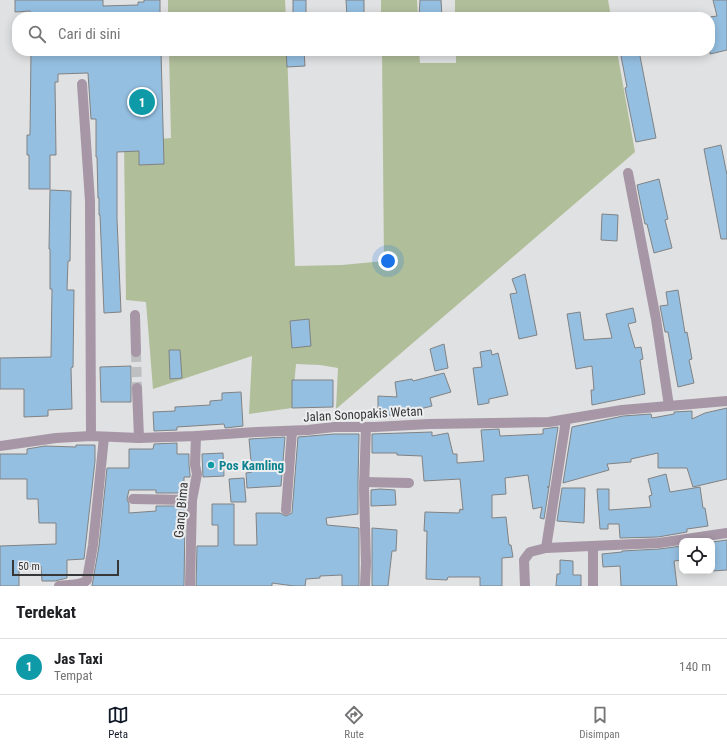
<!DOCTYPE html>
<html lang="id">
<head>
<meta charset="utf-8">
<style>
  body { margin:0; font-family:"Roboto Condensed",sans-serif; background:#f2f2f2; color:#202124 }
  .controls { position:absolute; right:12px; bottom:12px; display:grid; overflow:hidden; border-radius:8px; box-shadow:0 2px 10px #0003 }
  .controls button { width:36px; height:36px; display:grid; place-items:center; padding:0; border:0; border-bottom:1px solid #e0e0e0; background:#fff; color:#202124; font:20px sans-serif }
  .scale { position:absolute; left:12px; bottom:10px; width:107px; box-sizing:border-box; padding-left:4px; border:2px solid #373738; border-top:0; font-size:11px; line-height:14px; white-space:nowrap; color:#373738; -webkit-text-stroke:3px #edeeef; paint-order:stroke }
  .you { position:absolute; left:388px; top:261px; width:14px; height:14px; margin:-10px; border:3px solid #fff; border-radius:50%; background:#1a73e8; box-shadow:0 0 0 6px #1a73e833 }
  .badge { display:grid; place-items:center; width:26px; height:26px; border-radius:50%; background:#111827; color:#fff; font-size:13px; font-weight:700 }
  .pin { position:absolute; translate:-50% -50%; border:2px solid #fff; box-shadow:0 1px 4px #0006 }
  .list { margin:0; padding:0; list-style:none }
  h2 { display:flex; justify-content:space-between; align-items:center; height:52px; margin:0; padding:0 16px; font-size:17px }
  h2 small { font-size:13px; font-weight:400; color:#757577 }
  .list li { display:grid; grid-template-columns:26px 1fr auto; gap:12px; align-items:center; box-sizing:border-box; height:56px; padding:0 16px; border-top:1px solid #e0e0e0 }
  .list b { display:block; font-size:15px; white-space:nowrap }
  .list p { margin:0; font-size:13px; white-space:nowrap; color:#757577 }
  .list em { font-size:13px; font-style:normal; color:#757577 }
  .icon { flex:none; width:22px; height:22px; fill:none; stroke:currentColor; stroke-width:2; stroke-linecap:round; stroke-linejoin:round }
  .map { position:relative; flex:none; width:727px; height:586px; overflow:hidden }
  .search { position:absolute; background:#fff; box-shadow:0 2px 10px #0003; left:12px; right:12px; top:12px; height:44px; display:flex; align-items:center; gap:10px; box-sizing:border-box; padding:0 14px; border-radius:16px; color:#757577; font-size:15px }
  .sheet { height:108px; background:#fff }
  nav { display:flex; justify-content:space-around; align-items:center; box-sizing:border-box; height:56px; border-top:1px solid #e0e0e0; background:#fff; font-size:11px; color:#757577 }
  nav a { display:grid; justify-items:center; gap:2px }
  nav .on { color:#111827 }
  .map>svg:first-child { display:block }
  .green { fill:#b0be9a }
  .building { fill:#95bfe1; stroke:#818283 }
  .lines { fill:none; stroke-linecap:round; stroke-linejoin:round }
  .minor-tunnel { stroke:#bebfc0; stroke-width:10; stroke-dasharray:10 5; stroke-linecap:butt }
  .minor { stroke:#a696a6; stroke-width:10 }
  .culture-dot { fill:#0f9aa8; stroke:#edeeef; stroke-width:1.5 }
  .labels { text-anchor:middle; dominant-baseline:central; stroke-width:4; stroke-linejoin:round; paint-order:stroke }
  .street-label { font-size:13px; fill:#373738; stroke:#edeeef }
  .culture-label { font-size:13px; font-weight:bold; fill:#0d838f; stroke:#edeeef; text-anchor:start }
</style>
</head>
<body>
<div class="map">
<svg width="727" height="586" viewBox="0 0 727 586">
  <rect width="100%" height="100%" fill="#e0e1e2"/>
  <!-- green -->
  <g class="green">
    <polygon points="168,0 285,0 286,17 168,17"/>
    <polygon points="381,0 417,0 418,17 381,17"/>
    <polygon points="455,0 608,0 611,17 455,17"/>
    <polygon points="169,51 287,51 295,266 342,265 384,261 382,51 419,51 420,63 456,63 456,51 617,51 635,152 336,409 338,368 320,365 296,364 292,408 249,414 252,356 153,389 146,302 126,300 124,142 171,138"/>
  </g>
  <!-- building -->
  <g class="building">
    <polygon points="15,0 103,0 103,6 138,5 138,2 144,2 144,0 160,0 160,17 30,17 30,11 15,12"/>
    <rect x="293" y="0" width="13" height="17"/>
    <polygon points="346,0 364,0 364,17 347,17"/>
    <polygon points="420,0 441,0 442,17 419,17"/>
    <polygon points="713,0 727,0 727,50 710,54 710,17 717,16"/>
    <polygon points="31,51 104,51 105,54 131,53 131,51 161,51 164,164 139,165 139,151 117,152 117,219 121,312 104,313 100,215 99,215 99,198 98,198 97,157 96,157 96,119 91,119 88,73 58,74 58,82 55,82 56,155 50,155 50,189 29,189 29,155 27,155 27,135 30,135"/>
    <polygon points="286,51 304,51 305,66 287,67"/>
    <polygon points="620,51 639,51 656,138 636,142 625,88 627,87"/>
    <polygon points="721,145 727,175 727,239 721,239 704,149"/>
    <polygon points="659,179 668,219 665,220 672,248 654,253 647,224 645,224 642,210 637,185"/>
    <polygon points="50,190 71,191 70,261 68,261 67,290 74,290 73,367 71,368 72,409 48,410 48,416 24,417 24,389 0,389 0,358 51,357 52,289 50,289 50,249 49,249"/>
    <polygon points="602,214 618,215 617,241 601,240"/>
    <polygon points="525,274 537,335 519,339 510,294 517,293 512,279"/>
    <polygon points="678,290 685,333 687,332 692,359 689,360 694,383 678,387 668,332 665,332 660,306 668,305 666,292"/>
    <polygon points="633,308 636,322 628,324 635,348 641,347 643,359 640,360 645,394 592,405 591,390 594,390 592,366 576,369 567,314 580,312 584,340 612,338 606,314"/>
    <polygon points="309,319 311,346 292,348 290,321"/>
    <polygon points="444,344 448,368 435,371 430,349"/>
    <polygon points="169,350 180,350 182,378 170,379"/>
    <polygon points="491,350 492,355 498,353 508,395 489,399 489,403 478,405 473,368 482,367 480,352"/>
    <polygon points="131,366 131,402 101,402 100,367"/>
    <polygon points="444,373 451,392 430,398 432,406 412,411 411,408 390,412 391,415 378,417 378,396 397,397 395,382 412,379 413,381"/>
    <polygon points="292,380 333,380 333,407 292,408"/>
    <polygon points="241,392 243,426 225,428 224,424 177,427 177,430 154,431 153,412 175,411 175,407 210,405 210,401 222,400 222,393"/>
    <polygon points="727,408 727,479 693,487 687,468 658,468 658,453 631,459 631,462 607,464 609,470 563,483 572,427 623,416 651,414 652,418 674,414 674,412 692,411 692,419 705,413"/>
    <polygon points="558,427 549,487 547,487 549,487 544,519 540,518 542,507 533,509 528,475 505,478 506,494 492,495 492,518 506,517 509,545 511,545 513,557 502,558 502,586 480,586 480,577 448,577 447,580 426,579 427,531 424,531 425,512 459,513 460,509 463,510 460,479 424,481 422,456 397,455 397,453 372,453 372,434 432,432 432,436 448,433 453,454 457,454 457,463 484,461 481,430 499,429 500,436 543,434 543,429"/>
    <polygon points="334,434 359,434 358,482 358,514 326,518 327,525 359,528 359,586 342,586 342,575 320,576 320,578 306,579 305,586 294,586 272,583 272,586 196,586 197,546 218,546 218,525 212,525 212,504 234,504 234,545 257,545 256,513 280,513 286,516 292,513 298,437"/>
    <polygon points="285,437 281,486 247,488 246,473 252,472 249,439"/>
    <polygon points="177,443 177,454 189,454 189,465 190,474 190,477 184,477 184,493 156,493 156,490 129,490 127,499 129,504 129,513 156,511 156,506 184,506 184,514 185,514 184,586 92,586 99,546 107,468 129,468 129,449 153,449 154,444"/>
    <polygon points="76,445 95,445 95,461 84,559 67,560 67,578 55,581 42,581 41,566 19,567 19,586 0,586 0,546 56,544 56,523 39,523 38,499 27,499 27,479 0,479 0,454 27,454 27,449 45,446 76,447"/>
    <polygon points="223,453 224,476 203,477 202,454"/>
    <polygon points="666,474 670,492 700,487 703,508 705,508 708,526 687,529 687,532 658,537 620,538 619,524 608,524 608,529 600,529 597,489 609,489 609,510 651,507 649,496 652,495 648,479"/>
    <polygon points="244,478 246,502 231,502 229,479"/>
    <polygon points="562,488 585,488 584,523 557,521"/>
    <polygon points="380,489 395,490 396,505 371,506 371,490"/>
    <polygon points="372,528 397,530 396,551 392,551 388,586 372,586"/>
    <polygon points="727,540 727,570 712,571 712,542"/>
    <polygon points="682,546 682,560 674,561 677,586 621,586 620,566 603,567 602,554 622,552 622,551 659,549"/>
    <polygon points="560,560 573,561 573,575 581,575 581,586 556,586 557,574 560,574"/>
  </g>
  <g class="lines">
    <!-- minor-tunnel -->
    <polyline class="minor-tunnel" points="136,352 137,388"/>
    <!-- minor -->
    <g class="minor">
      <polyline points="82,84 90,201 91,436"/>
      <polyline points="628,173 656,319 669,406"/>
      <polyline points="135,315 136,352"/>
      <polyline points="137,388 139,438"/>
      <polyline points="0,446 56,438 91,436 139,438 196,436 257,432 308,430 334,427 375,427 429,424 549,422 622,410 727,401"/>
      <polyline points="364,482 409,483"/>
      <polyline points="133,499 192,500"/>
      <polyline points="286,510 292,431"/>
      <polyline points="593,546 593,586"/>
      <polyline points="546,548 566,420"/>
      <path d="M59,586C68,584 81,586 87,580L93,545L104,437"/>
      <polyline points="190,586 192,500 197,474 195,465 196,436"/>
      <polyline points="365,586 366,563 364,489 366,427"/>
      <polyline points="525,586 524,560 530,552 546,548 659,543 727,533"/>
    </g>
  </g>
  <!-- markers -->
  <circle class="culture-dot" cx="211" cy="465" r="4"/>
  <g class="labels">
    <!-- street labels -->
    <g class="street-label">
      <text transform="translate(363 414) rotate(-3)">Jalan Sonopakis Wetan</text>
      <text transform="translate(181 510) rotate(-85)">Gang Bima</text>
    </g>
    <!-- culture labels -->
    <g class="culture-label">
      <text x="219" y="465">Pos Kamling</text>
    </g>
  </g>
</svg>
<div class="controls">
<button><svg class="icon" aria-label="locate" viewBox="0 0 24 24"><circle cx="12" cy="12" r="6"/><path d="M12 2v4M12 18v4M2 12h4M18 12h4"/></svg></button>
</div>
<div class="scale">50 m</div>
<div class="you"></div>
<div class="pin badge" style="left:142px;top:102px;background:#0f9aa8">1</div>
<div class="search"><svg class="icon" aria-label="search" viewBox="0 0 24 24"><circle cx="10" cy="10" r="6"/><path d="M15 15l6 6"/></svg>Cari di sini</div>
</div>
<section class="sheet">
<h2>Terdekat<small></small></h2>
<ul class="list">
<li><span class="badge" style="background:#0f9aa8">1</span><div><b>Jas Taxi</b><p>Tempat</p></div><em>140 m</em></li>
</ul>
</section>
<nav>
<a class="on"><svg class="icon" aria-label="map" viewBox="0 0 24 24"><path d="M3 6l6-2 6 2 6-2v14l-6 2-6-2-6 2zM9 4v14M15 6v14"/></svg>Peta</a>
<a><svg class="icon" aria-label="directions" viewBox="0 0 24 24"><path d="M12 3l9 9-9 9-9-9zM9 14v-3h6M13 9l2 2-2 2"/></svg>Rute</a>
<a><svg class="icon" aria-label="saved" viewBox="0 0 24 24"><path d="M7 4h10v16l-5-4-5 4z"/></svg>Disimpan</a>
</nav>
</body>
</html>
